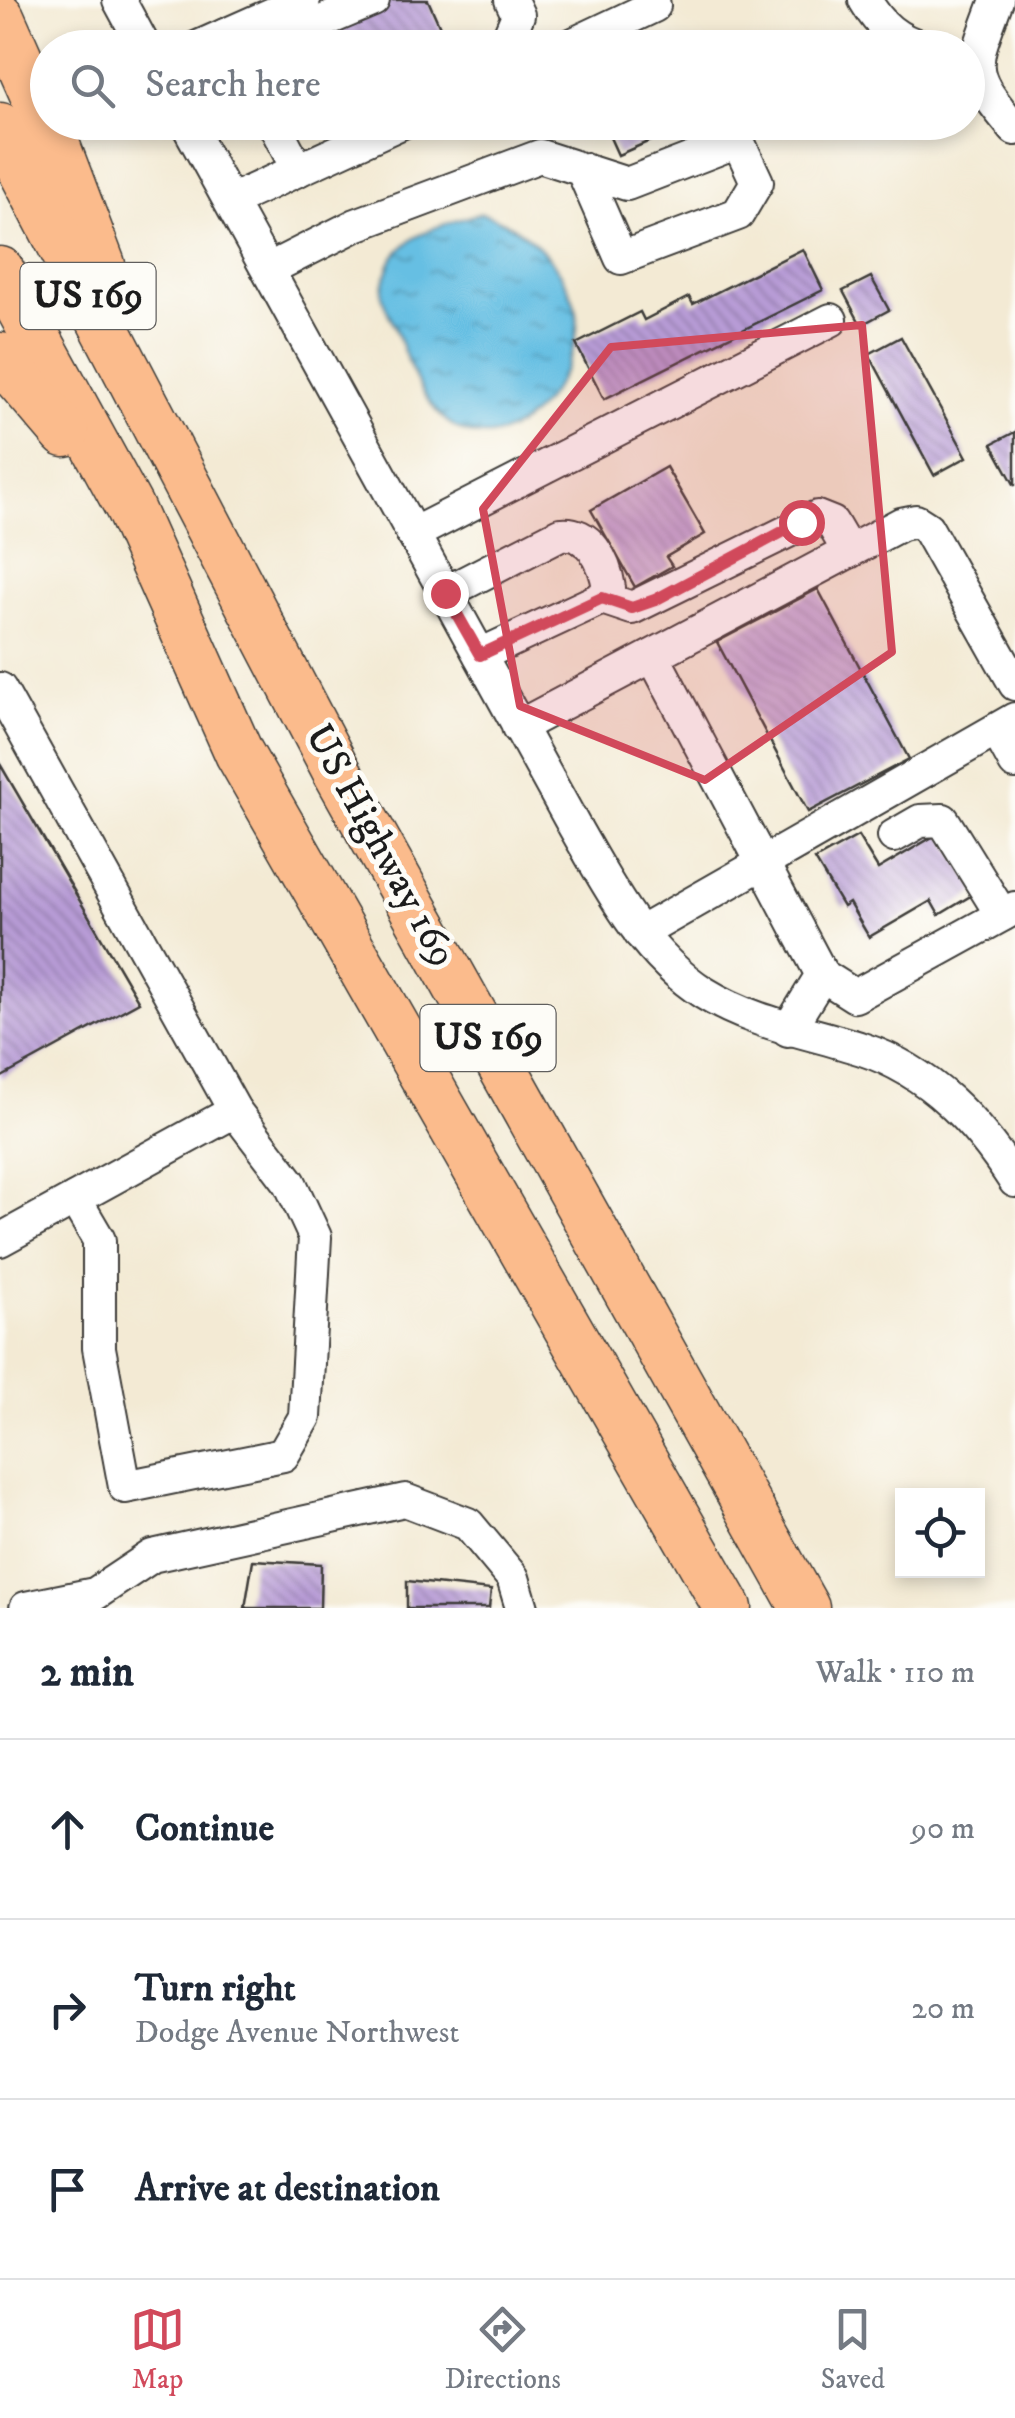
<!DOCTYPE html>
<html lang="en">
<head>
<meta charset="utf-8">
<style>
  body { margin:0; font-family:"IM FELL DW Pica",serif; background:#f6f6f7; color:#1f2937 }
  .controls { position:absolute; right:30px; bottom:30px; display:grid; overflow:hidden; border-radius:0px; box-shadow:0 5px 15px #0003 }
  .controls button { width:90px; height:90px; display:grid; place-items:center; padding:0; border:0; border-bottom:2px solid #e0e1e3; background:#fff; color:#1f2937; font:50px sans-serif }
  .stop { position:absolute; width:30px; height:30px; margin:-22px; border:8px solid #d1495b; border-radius:50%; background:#fff }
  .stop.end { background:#d1495b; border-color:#fff; box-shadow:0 2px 10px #0008 }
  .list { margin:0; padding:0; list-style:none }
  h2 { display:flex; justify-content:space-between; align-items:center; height:130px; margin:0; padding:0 40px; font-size:42px }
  h2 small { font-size:32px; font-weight:400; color:#747a83 }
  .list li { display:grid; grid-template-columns:65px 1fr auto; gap:30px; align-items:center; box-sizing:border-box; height:180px; padding:0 40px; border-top:2px solid #e0e1e3 }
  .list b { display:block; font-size:38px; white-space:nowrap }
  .list p { margin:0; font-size:32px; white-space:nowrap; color:#747a83 }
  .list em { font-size:32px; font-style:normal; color:#747a83 }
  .icon { flex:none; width:55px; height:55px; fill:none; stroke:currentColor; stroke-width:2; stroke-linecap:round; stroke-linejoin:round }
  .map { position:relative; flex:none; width:1015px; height:1608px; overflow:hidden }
  .search { position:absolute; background:#fff; box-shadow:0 5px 15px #0003; left:30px; right:30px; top:30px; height:110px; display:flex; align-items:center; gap:25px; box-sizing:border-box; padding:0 35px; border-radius:55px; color:#747a83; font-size:38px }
  .sheet { height:670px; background:#fff }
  nav { display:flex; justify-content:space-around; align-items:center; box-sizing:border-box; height:140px; border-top:2px solid #e0e1e3; background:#fff; font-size:28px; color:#747a83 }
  nav a { display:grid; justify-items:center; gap:5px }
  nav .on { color:#d1495b }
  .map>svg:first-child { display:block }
  .water { fill:url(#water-ripples); stroke:#416e80; stroke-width:2.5 }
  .building { fill:url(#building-back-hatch) }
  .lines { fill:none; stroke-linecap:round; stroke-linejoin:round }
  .minor-casing { stroke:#3c3b38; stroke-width:36 }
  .highway-casing { stroke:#3c3b38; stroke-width:51 }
  .minor { stroke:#fff; stroke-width:32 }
  .highway { stroke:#fbbb8c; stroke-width:48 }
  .route { stroke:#d1495b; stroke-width:12 }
  .marked { fill:#d1495b; fill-opacity:0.2; stroke:#d1495b; stroke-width:8; stroke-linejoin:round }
  .labels { text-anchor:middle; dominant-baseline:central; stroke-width:10; stroke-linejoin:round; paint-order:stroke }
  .shield { fill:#fdfcf7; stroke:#605f5e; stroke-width:2.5 }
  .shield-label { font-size:38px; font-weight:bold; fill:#1c1c1c }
  .street-label { font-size:40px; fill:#1c1c1c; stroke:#fdfcf7 }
</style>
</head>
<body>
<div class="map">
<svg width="1015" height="1608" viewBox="0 0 1015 1608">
  <defs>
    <pattern id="water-ripples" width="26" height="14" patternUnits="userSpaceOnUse" patternTransform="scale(2.5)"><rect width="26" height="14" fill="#66bfe3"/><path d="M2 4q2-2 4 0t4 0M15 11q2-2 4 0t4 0" fill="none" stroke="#539ab7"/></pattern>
    <pattern id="building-back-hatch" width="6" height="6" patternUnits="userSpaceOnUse" patternTransform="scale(2.5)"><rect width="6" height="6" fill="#b79bd6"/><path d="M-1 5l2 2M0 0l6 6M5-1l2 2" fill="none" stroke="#947ead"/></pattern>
  </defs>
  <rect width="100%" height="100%" fill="#fdfcf7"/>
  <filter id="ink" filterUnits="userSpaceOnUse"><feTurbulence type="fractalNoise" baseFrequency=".01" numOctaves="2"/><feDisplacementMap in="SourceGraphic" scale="20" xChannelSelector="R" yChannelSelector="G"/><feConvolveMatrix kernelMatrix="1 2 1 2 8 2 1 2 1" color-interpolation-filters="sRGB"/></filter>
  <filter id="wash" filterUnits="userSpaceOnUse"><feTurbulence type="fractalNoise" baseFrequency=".0048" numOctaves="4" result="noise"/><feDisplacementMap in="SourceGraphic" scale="40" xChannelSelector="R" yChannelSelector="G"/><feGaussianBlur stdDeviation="2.25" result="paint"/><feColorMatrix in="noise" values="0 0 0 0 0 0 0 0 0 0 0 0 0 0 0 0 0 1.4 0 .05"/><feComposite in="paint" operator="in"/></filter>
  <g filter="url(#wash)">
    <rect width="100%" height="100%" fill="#f3ead4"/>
    <!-- water -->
    <path class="water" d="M481,213C524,226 562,261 575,306C588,352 539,430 491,435C434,440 411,371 396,330C392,319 383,305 382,294C382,286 389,264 394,257C413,230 452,222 481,213Z"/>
    <g id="blocks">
      <!-- building -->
      <g class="building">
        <polygon points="386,0 428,0 444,36 418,48 299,48"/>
        <polygon points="603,122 693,122 618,155"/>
        <polygon points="803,249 823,290 604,399 576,344 640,312 644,320 689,297 693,304"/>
        <polygon points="871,277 889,310 861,325 843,291"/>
        <polygon points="901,337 967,457 934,475 869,354"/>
        <polygon points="1015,432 1015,486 992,444"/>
        <polygon points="666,467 705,534 666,557 672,566 635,587 591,510"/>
        <polygon points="818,589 909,759 808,812 717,642"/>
        <polygon points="0,764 139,1002 0,1078"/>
        <polygon points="941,832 977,892 939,915 931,901 869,937 849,903 843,907 815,860 858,836 878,869"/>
        <polygon points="253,1560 321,1564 320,1608 245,1608"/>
        <polygon points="407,1581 491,1590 489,1608 407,1608"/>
      </g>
    </g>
  </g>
  <g filter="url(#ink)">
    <use href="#blocks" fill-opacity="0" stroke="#3c3b38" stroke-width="2.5"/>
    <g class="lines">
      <!-- minor casing -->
      <g class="minor-casing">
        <g id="minor">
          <polyline points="119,0 145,48"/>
          <path d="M865,0C880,26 896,40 925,48"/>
          <path d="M997,0C972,68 965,70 1015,129"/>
          <polyline points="196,48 304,0"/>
          <polyline points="232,48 225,35 293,34 373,0"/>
          <polyline points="504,48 518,15 511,0"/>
          <polyline points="565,48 654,6 653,0"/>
          <path d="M186,122L574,826C609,887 643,954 704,993C754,1024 807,1031 862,1049C930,1071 977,1122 1015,1181"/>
          <polyline points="273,122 298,170"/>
          <polyline points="230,201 403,122"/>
          <polyline points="269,269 356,225 540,156 627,184 738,141 757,182 738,214 621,258 582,169"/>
          <polyline points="413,534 831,320"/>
          <path d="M445,593L560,534C589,530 605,561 609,588L602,598L480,655"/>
          <polyline points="602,598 632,608 817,517 832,523 849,552"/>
          <polyline points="653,656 822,975 788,1030"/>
          <polyline points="0,689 235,1111 290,1183 315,1237 305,1417 283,1455 125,1487 99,1348 99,1240 75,1199"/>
          <polyline points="518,727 901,524 916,521 927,528 1015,684"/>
          <polyline points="997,730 1015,763"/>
          <polyline points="894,836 920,821 943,820 1002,915"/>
          <polyline points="640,933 1015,719"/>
          <polyline points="822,975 855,996 1015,908"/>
          <polyline points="0,1240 235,1111"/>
          <polyline points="26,1608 95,1594 152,1556 405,1500 468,1524 513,1578 522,1608"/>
        </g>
      </g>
      <!-- highway casing -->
      <g class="highway-casing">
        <g id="highway">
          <polyline points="0,17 50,130 101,265"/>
          <polyline points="0,127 335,768 805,1608"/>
          <polyline points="0,271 129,507 239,753 728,1608"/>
          <polyline points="0,357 65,433"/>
        </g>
      </g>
      <!-- minor -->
      <use href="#minor" class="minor"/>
      <!-- highway -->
      <use href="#highway" class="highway"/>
    </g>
  </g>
  <g class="lines" filter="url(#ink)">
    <!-- route -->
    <polyline class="route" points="445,593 480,655 602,598 632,608 655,600 801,522"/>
  </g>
  <!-- marked area -->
  <path class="marked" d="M862,325L892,652L705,780L520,706L483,509L611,347Z"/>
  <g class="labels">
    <!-- shield labels -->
    <g class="shield">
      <rect x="20.5" y="263" width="135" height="66" rx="8"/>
      <rect x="420.5" y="1005" width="135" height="66" rx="8"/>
    </g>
    <g class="shield-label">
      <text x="88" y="296">US 169</text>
      <text x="488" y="1038">US 169</text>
    </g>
    <!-- street labels -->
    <g class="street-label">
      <text transform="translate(380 846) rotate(61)">US Highway 169</text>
    </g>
  </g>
</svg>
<div class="controls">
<button><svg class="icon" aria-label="locate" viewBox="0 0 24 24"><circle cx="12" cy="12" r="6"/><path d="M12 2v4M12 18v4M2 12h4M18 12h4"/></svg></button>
</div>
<div class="stop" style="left:801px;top:522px"></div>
<div class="stop end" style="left:445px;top:593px"></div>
<div class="search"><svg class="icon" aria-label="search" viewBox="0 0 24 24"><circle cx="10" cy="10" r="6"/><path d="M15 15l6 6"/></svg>Search here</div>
</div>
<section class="sheet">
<h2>2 min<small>Walk · 110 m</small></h2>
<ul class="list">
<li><svg class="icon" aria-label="ahead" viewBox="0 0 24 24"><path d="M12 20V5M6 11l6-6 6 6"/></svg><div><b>Continue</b></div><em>90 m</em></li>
<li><svg class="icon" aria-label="right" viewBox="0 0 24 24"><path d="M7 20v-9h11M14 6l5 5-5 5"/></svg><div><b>Turn right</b><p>Dodge Avenue Northwest</p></div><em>20 m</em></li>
<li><svg class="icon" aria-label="arrive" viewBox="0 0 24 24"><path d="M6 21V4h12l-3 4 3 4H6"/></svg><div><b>Arrive at destination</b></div></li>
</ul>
</section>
<nav>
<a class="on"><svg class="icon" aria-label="map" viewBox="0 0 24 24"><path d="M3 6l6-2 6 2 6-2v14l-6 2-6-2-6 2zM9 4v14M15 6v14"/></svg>Map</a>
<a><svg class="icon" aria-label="directions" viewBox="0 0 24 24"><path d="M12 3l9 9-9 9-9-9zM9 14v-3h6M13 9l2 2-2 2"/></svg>Directions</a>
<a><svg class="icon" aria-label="saved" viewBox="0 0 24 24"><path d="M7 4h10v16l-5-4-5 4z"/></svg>Saved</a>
</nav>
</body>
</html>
